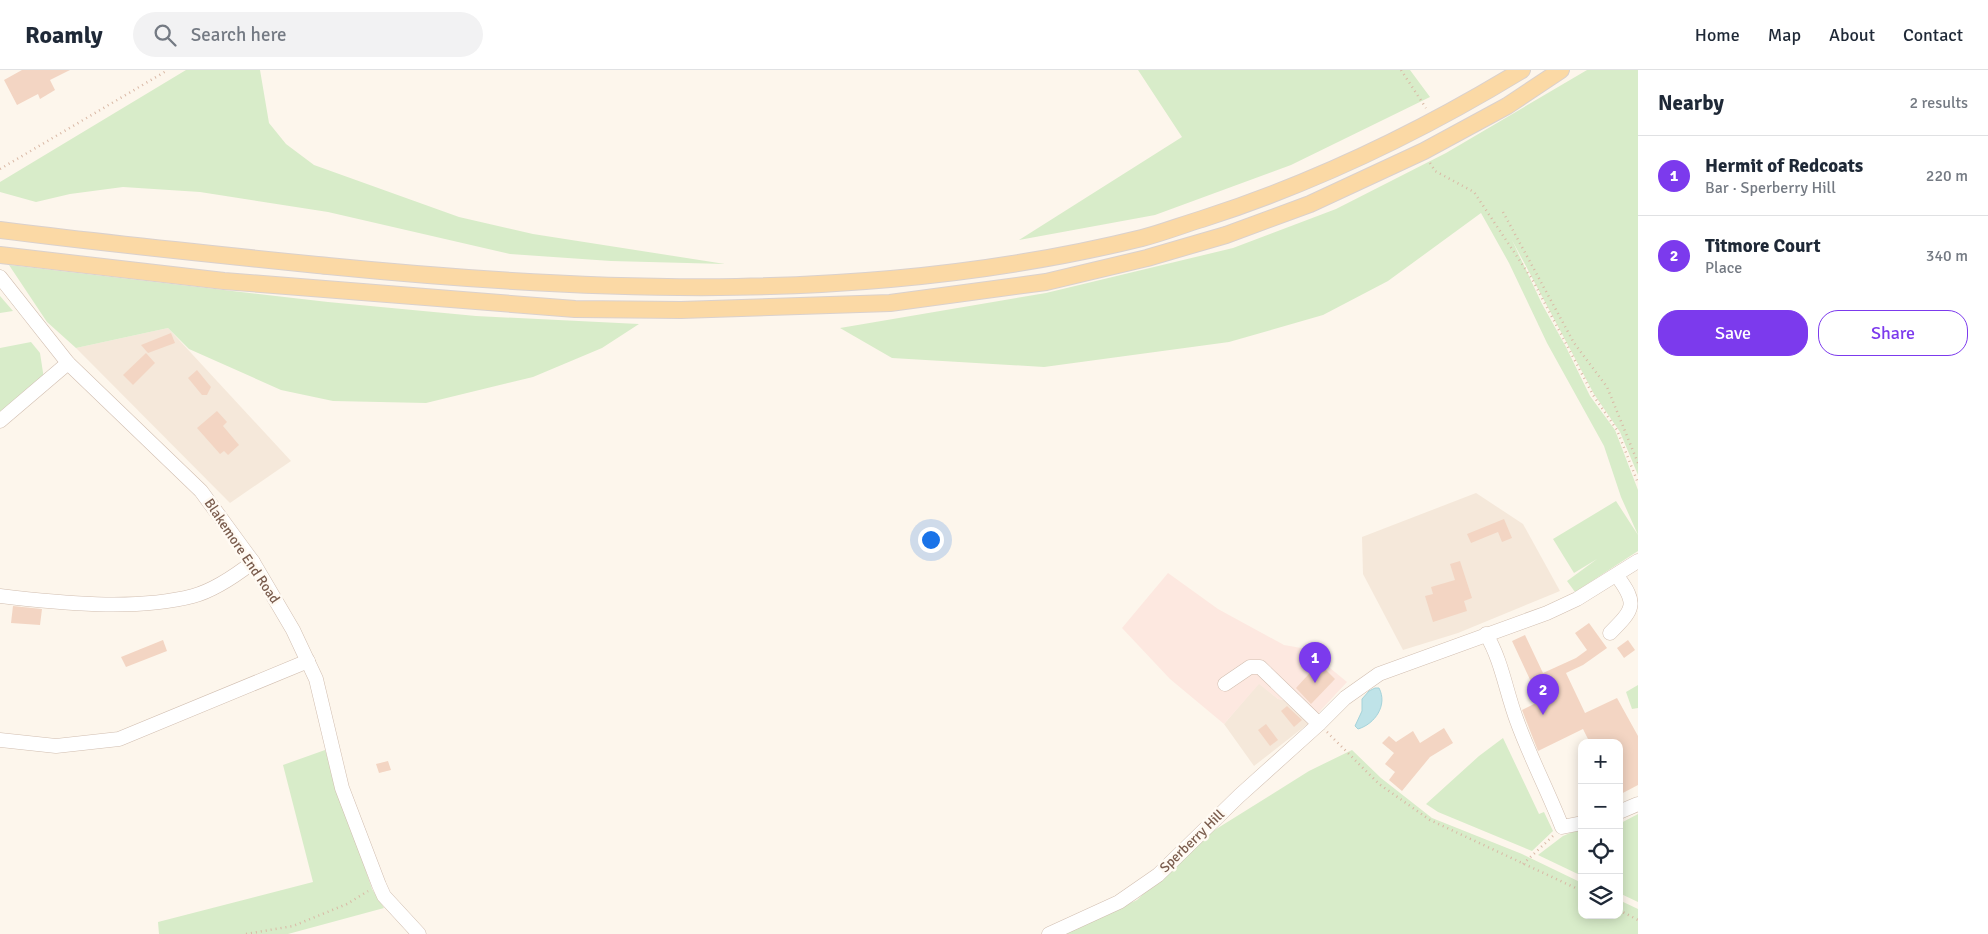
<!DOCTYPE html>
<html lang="en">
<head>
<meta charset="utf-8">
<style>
  body { margin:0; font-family:Signika,sans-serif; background:#f2f2f3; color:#1f2937 }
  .controls { position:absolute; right:15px; bottom:15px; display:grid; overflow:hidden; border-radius:10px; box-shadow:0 2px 12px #0003 }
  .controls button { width:45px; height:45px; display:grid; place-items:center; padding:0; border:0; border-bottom:1px solid #e0e1e3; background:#fff; color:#1f2937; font:25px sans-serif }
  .you { position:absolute; left:930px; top:469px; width:18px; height:18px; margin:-12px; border:4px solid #fff; border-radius:50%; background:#1a73e8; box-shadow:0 0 0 8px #1a73e833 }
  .badge { display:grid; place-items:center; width:32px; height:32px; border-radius:50%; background:#7c3aed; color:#fff; font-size:16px; font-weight:700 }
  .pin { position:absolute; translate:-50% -41px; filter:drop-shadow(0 1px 2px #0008) }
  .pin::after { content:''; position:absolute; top:26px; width:18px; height:15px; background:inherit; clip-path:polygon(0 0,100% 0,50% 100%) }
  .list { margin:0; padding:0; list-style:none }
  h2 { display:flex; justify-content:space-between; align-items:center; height:65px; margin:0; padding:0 20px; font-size:21px }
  h2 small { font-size:16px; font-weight:400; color:#747a83 }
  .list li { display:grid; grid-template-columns:32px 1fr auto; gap:15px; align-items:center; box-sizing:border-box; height:80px; padding:0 20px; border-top:1px solid #e0e1e3 }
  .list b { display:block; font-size:19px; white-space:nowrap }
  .list p { margin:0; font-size:16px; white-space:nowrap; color:#747a83 }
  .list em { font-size:16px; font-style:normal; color:#747a83 }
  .actions { display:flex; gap:10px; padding:15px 20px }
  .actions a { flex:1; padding:11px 0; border:1px solid #7c3aed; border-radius:20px; text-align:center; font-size:18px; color:#7c3aed }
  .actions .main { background:#7c3aed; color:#fff }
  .icon { flex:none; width:28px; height:28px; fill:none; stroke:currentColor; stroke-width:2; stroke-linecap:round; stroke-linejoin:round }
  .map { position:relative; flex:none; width:1638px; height:864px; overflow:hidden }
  header { display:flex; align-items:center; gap:30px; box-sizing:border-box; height:70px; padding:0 25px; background:#fff; border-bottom:1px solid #e0e1e3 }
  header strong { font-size:24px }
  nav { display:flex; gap:28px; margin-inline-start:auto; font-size:18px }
  .search { width:350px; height:45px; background:#f2f2f3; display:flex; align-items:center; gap:12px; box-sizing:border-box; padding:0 18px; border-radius:28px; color:#747a83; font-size:19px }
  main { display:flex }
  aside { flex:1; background:#fff }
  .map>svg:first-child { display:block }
  .residential { fill:#f5e8da }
  .commercial { fill:#fde8e0 }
  .green { fill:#d8ecc9 }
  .water { fill:#bfe3e8; stroke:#a5d3da }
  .building { fill:#f3d5c3 }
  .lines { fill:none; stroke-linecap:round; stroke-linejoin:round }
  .minor-casing { stroke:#d1beb0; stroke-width:15 }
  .major-casing { stroke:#dad1cd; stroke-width:18 }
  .path { stroke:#d9b8a5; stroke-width:2.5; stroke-dasharray:1 4; stroke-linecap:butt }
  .minor { stroke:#fff; stroke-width:14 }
  .major { stroke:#fbd9a5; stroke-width:16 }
  .labels { text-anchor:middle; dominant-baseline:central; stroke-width:5; stroke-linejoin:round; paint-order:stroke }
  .street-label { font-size:14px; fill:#7a5c4d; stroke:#fffaf3 }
</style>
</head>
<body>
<header>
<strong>Roamly</strong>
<div class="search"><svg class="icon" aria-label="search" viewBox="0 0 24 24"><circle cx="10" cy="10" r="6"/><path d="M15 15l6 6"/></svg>Search here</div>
<nav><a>Home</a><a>Map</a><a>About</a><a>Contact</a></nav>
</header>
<main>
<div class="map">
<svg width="1638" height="864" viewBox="0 0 1638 864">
  <rect width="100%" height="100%" fill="#fdf6ec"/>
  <!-- residential -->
  <g class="residential">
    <polygon points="168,258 291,391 230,433 76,278"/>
    <polygon points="1476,423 1523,454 1560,521 1458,563 1403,580 1363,504 1362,467"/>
    <polygon points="1259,613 1278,629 1290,631 1309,653 1254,696 1224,654"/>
  </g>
  <!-- commercial -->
  <polygon class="commercial" points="1168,503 1218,539 1284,575 1307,579 1347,612 1309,653 1290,631 1278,629 1259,614 1224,654 1170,609 1122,558"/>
  <!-- green -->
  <g class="green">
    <polygon points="186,0 260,0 269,53 286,74 314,95 459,147 533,164 725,194 611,191 510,184 328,142 200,122 123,117 70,124 36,132 0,122 0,112"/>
    <polygon points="1138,0 1410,0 1430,27 1291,95 1155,145 1019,170 1182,67"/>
    <polygon points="1587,0 1638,0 1638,405 1620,362 1594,324 1512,170 1542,234 1566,277 1590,326 1615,360 1638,420 1638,481 1575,522 1567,511 1597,489 1574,503 1553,469 1616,431 1638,465 1621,427 1604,376 1547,273 1509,193 1481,143 1388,211 1323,245 1229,272 1044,297 892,288 840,258 1046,223 1233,178 1336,139 1446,83"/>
    <polygon points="9,195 328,232 476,246 639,254 602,278 533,307 426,333 333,331 281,320 189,279 168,258 76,278 47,252"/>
    <polygon points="0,226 13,241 0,243"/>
    <polygon points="31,272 40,283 44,309 0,345 0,278"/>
    <polygon points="1638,615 1638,638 1632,639 1626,622"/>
    <polygon points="1503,668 1539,744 1544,742 1553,761 1532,781 1438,742 1426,734 1479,686"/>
    <polygon points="325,680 372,819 384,838 288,864 159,864 158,852 313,812 283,695"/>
    <polygon points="1352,680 1381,708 1432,748 1522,784 1582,813 1582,845 1619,845 1619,830 1638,839 1638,864 1063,864 1137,830 1205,766 1309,701"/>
    <polygon points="1638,744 1638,832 1619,823 1619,754"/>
    <polygon points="1582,758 1582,806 1538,785 1563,766"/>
  </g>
  <!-- water -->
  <path class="water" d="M1375,618H1379C1388,635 1375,654 1358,659L1355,656L1362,641V629L1369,621Z"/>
  <!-- building -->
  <g class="building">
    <polygon points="22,0 70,0 50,10 55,20 40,29 38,24 17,35 4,10"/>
    <polygon points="171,263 175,273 148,283 141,275"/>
    <polygon points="146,283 155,293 133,315 123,305"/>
    <polygon points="197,300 211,317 207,325 202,325 188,308"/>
    <polygon points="217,341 227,352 223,356 239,375 228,385 224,381 220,384 197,358"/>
    <polygon points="1504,449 1512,468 1502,472 1498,462 1471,473 1467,464"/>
    <polygon points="1460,491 1472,528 1464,531 1467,541 1433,552 1425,526 1433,524 1431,517 1455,510 1450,494"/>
    <polygon points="13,536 42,539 40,555 11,553"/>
    <polygon points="1589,553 1607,578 1583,595 1566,603 1585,643 1617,628 1638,666 1638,715 1619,725 1619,673 1590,673 1583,659 1538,681 1522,640 1540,631 1512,571 1525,565 1543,603 1576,588 1587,580 1575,563"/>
    <polygon points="163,570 167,581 126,597 121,587"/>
    <polygon points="1628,570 1635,580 1624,588 1617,578"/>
    <polygon points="1319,593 1335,609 1311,634 1296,618"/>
    <polygon points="1287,636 1302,650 1294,657 1281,641"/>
    <polygon points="1266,654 1278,670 1270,676 1258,660"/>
    <polygon points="1444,658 1453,673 1430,687 1402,721 1389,710 1395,702 1385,694 1394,683 1382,673 1389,666 1396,672 1413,661 1420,673"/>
    <polygon points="388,691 391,700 379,703 376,694"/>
  </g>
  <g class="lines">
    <!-- minor casing -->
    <g class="minor-casing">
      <g id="minor">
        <polyline points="0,207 68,293 201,421 253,492 293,560 316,609 342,718 379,815 384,826 419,864"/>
        <polyline points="0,351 68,293"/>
        <path d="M0,526C58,533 136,541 193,526C215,520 235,506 253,492"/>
        <path d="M1610,563C1634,539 1638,534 1617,506"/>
        <path d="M1486,564C1502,591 1506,622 1517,651C1530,687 1548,721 1562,757L1582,753"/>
        <polyline points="1225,614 1250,597 1260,597 1319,654"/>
        <polyline points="0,670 56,676 119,669 308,591"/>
        <polyline points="1619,742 1638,734"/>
        <polyline points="1049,864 1119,832 1158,805 1239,726 1319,654 1345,628 1379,604 1547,543 1577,529 1638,491"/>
      </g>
    </g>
    <!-- major casing -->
    <g class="major-casing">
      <g id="major">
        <path d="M0,160C109,174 219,185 328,196C601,223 874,234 1142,168C1162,163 1182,155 1202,149C1314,113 1422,61 1522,0"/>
        <polyline points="0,185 224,211 575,239 681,240 890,233 1046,212 1147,188 1226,165 1310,134 1424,81 1507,36 1561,0"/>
      </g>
    </g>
    <!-- path -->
    <g class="path">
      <polyline points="1401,0 1426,38"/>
      <polyline points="1430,93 1435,101 1474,122 1532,209 1593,325 1617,360 1638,413"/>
      <polyline points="0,99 168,0"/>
      <polyline points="1503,142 1574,273 1607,317 1638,393"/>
      <polyline points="1327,662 1379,714 1430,750 1582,821"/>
      <polyline points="1523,794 1553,766"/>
      <polyline points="1619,840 1638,850"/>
      <polyline points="246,864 293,856 347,834 368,821"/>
    </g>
    <!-- minor -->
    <use href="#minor" class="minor"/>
    <!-- major -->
    <use href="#major" class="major"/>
  </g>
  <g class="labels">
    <!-- street labels -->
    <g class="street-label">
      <text transform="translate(242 481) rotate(56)">Blakemore End Road</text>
      <text transform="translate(1192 771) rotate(-44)">Sperberry Hill</text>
    </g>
  </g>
</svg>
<div class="controls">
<button>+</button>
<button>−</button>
<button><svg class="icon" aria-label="locate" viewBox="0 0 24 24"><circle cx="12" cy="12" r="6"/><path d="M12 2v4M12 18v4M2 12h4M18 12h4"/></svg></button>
<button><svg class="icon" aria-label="layers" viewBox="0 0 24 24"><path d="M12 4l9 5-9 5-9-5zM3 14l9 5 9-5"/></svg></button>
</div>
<div class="you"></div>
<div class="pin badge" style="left:1315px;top:613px">1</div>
<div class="pin badge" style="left:1543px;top:645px">2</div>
</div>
<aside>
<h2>Nearby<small>2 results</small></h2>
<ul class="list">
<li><span class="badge">1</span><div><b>Hermit of Redcoats</b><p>Bar · Sperberry Hill</p></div><em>220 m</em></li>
<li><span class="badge">2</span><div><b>Titmore Court</b><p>Place</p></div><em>340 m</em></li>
</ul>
<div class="actions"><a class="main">Save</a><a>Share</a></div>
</aside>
</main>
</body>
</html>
